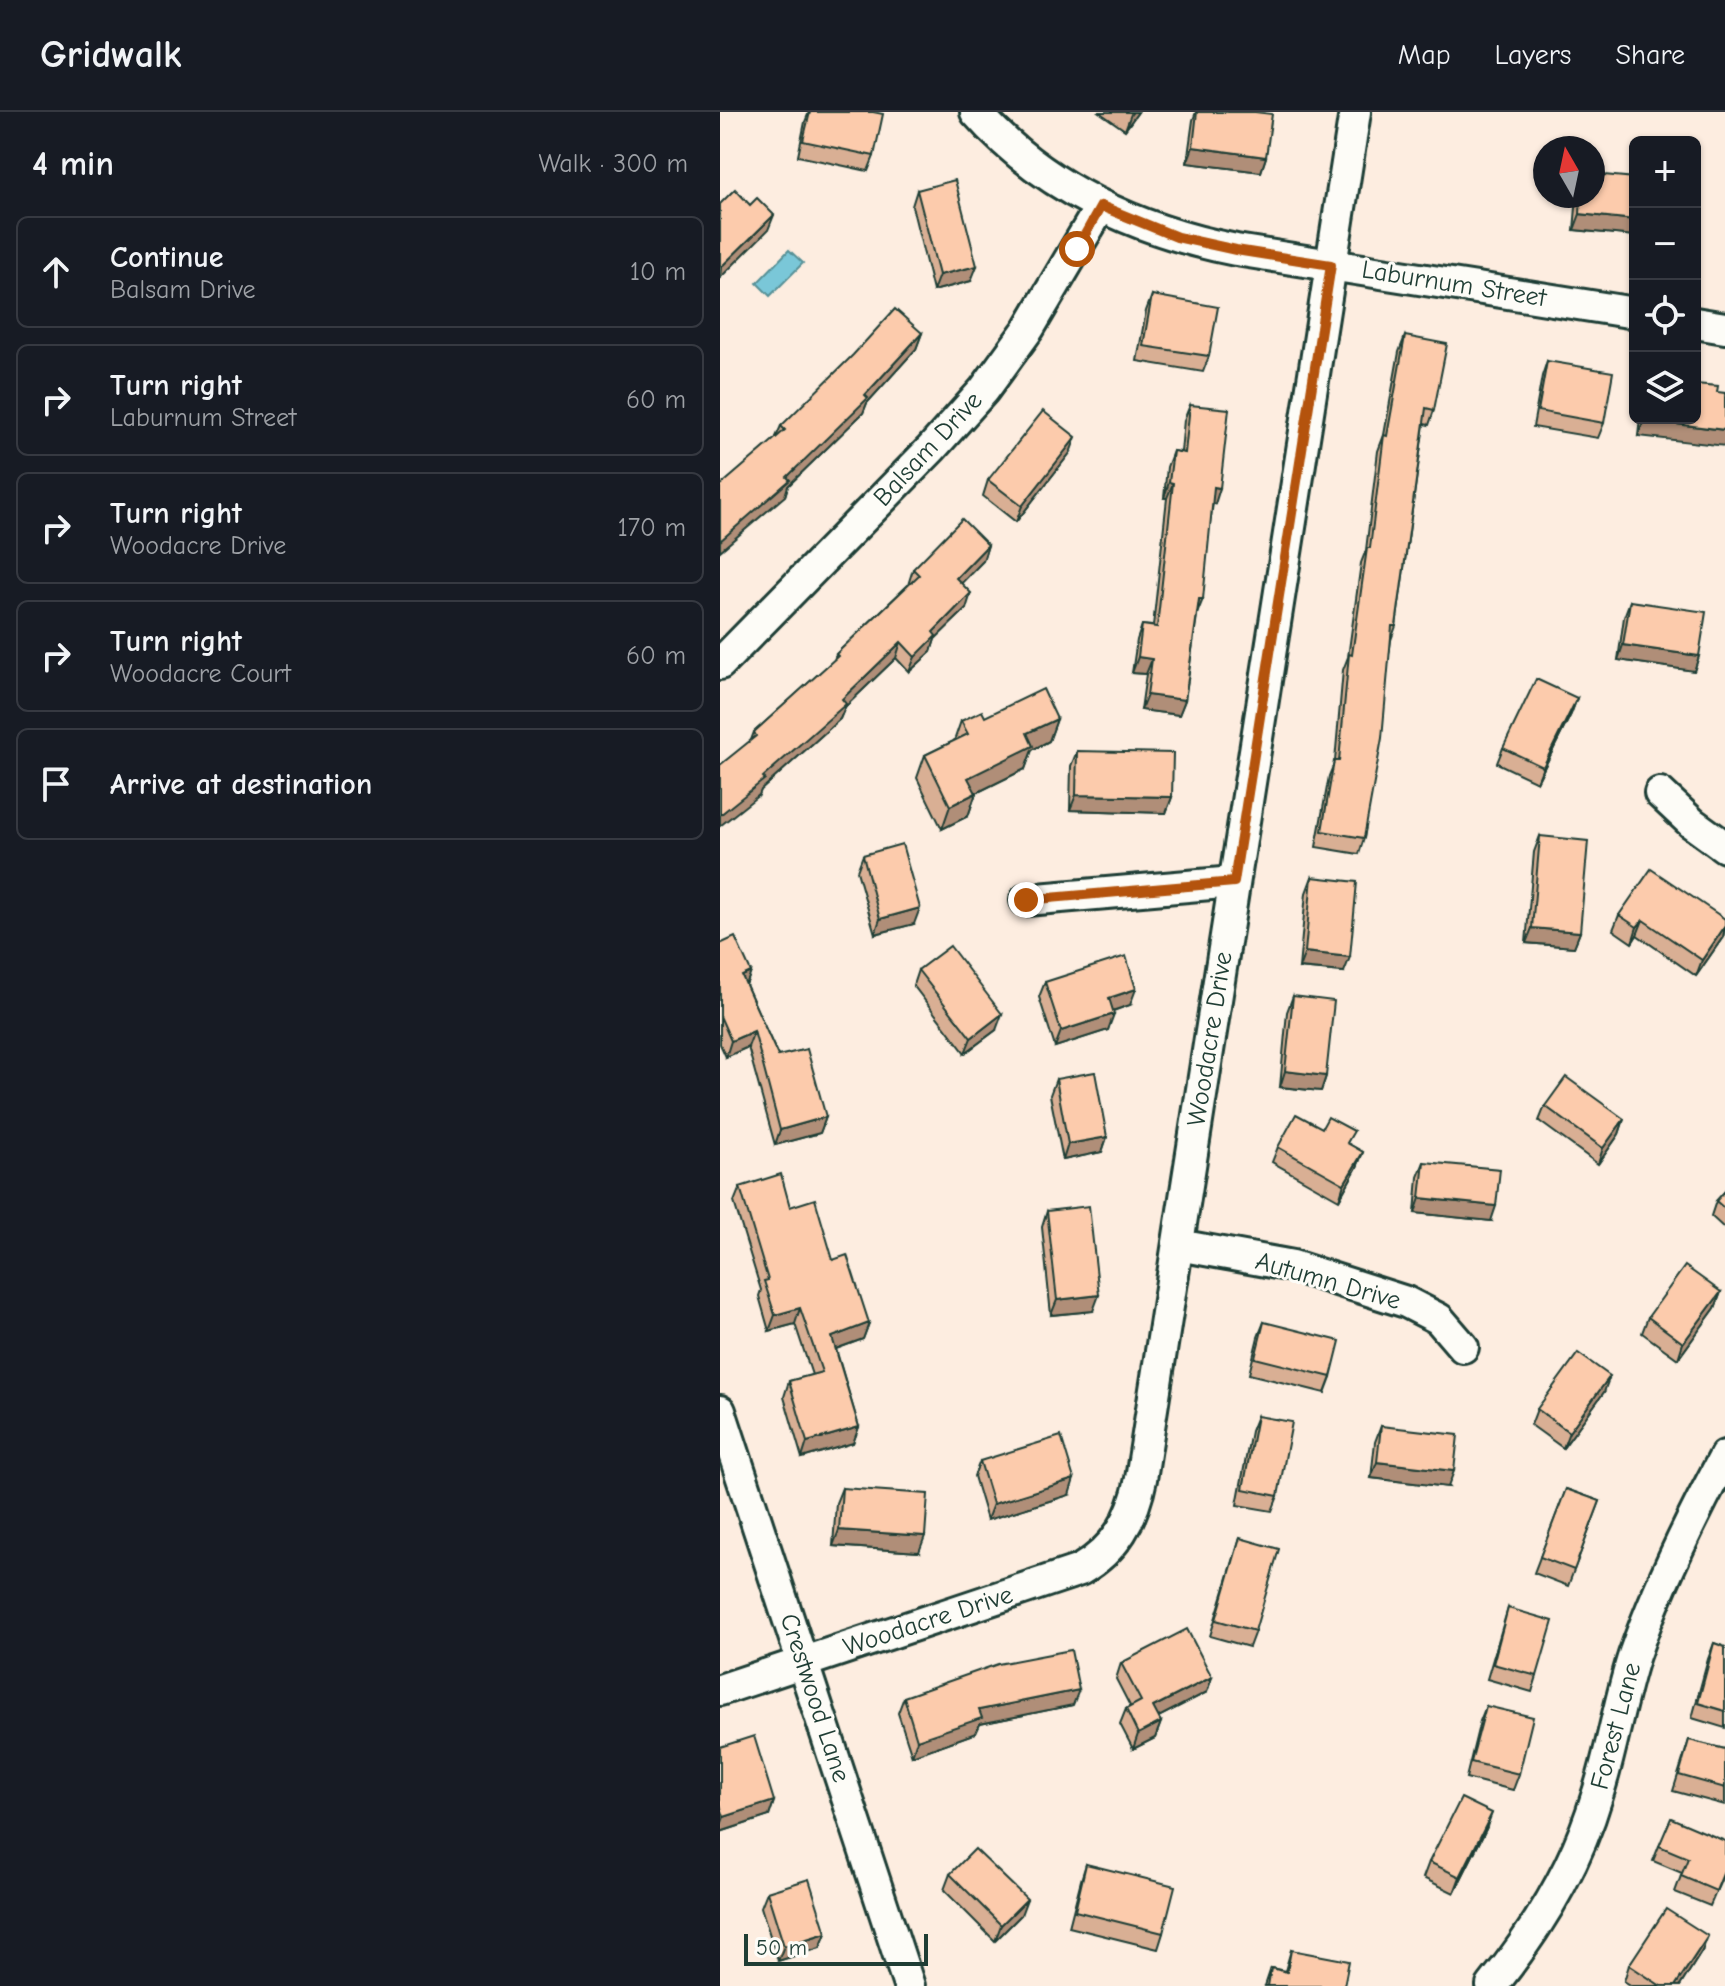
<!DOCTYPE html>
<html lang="en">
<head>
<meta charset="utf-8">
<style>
  body { margin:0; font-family:"Comic Neue",sans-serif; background:#242831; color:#f1f3f6 }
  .controls { position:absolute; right:24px; top:24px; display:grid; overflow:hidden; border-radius:12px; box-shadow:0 2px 6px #0004 }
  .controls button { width:72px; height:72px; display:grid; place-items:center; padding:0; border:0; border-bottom:2px solid #363941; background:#171b24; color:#f1f3f6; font:40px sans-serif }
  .compass { position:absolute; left:813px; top:24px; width:72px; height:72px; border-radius:50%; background:#171b24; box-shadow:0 2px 6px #0004; rotate:351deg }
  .scale { position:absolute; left:24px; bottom:20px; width:184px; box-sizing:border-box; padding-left:8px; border:4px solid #1f3d34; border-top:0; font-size:22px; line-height:28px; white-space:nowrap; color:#1f3d34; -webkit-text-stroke:6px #fdfcf7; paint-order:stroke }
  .stop { position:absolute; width:24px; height:24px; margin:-18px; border:6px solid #b45309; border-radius:50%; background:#fff }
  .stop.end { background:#b45309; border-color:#fff; box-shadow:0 2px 8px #0008 }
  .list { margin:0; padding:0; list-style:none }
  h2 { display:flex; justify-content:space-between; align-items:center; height:104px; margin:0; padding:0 32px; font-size:34px }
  h2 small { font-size:26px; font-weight:400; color:#9ea1a6 }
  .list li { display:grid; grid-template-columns:52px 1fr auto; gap:24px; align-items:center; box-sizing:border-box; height:112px; margin:0 16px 16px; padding:0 16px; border:2px solid #363941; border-radius:12px }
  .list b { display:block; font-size:30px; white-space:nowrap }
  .list p { margin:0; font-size:26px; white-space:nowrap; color:#9ea1a6 }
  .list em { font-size:26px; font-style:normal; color:#9ea1a6 }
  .icon { flex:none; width:44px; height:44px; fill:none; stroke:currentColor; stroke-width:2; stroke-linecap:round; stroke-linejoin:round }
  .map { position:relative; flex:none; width:1005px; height:1874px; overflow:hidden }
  header { display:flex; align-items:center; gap:48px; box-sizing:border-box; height:112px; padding:0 40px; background:#171b24; border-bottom:2px solid #363941 }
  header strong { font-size:38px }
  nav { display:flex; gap:44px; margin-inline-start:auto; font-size:28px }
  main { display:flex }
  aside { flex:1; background:#171b24 }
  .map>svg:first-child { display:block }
  .water { fill:#7ac7d8; stroke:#569096; stroke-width:2 }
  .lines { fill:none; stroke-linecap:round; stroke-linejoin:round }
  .street-casing { stroke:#1f3d34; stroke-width:36 }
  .street { stroke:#fdfcf7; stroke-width:30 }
  .wall { fill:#d9af94; stroke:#1f3d34; stroke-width:2 }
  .shaded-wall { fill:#b08e78; stroke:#1f3d34; stroke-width:2 }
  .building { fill:#fccbac; stroke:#1f3d34; stroke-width:2 }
  .route { stroke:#b45309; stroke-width:10 }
  .labels { text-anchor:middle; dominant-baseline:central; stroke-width:6; stroke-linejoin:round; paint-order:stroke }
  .street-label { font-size:26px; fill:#1f3d34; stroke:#fdfcf7 }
</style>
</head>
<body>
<header>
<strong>Gridwalk</strong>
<nav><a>Map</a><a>Layers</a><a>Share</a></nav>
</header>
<main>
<aside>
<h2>4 min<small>Walk · 300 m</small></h2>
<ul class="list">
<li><svg class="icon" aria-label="ahead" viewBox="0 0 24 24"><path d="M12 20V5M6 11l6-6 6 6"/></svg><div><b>Continue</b><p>Balsam Drive</p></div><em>10 m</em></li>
<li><svg class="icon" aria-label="right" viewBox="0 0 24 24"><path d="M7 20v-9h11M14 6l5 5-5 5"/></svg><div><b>Turn right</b><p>Laburnum Street</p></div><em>60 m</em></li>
<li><svg class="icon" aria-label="right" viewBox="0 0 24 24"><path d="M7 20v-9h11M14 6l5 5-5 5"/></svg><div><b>Turn right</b><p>Woodacre Drive</p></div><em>170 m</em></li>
<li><svg class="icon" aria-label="right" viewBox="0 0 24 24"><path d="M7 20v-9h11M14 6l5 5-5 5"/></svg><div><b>Turn right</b><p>Woodacre Court</p></div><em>60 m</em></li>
<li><svg class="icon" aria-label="arrive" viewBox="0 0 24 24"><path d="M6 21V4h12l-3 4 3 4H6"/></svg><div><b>Arrive at destination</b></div></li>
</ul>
</aside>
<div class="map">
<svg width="1005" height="1874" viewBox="0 0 1005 1874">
  <rect width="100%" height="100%" fill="#fdede0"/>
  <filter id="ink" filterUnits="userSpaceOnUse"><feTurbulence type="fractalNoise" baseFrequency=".0125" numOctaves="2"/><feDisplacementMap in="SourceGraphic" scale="16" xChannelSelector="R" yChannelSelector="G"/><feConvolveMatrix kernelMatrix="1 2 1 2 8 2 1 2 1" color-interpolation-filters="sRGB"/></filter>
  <g filter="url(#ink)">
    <!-- water -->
    <polygon class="water" points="69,138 83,151 50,184 37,171"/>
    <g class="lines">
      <!-- street casing -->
      <g class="street-casing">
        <g id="street">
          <path d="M256,0C323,76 418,119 516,138L915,201"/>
          <polyline points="975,211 1005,216"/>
          <polyline points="0,552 211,337 264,278 309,216 381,94"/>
          <polyline points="940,681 972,711 1005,735"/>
          <polyline points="306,788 514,770"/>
          <polyline points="458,1133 573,1154 686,1190 719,1207 743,1235"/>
          <polyline points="0,1299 189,1874"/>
          <path d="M0,1578L360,1458C396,1437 413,1407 421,1367L635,0"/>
          <path d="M772,1874C818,1817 856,1755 877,1684C892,1638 899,1589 914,1543C938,1474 970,1409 1005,1344"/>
        </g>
      </g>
      <!-- street -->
      <use href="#street" class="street"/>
    </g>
    <!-- wall -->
    <g class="wall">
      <polygon points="89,0 153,0 154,44 148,59 78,44 85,10"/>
      <polygon points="379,0 418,0 405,18"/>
      <polygon points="476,0 535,0 546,45 541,60 467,51 473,8"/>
      <polygon points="915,66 915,124 854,118 857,84 873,84"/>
      <polygon points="197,78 251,169 213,179 192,94"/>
      <polygon points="432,183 489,244 483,260 417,249 426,199"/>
      <polygon points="202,221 196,237 147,291 143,301 68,374 65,384 56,325 61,314"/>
      <polygon points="685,224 714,298 709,313 704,312 676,514 671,528 644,726 639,742 596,735 609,664 615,649 623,558 628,545 641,451 646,438 658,339 664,323 679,240"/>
      <polygon points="827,249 884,311 878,326 813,315 822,264"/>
      <polygon points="470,293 495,392 493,391 465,588 459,603 421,598 426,562 412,561 417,528 422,513 433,514 447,386 444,386 447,355 453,339 461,340 464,308"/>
      <polygon points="920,306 975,306 918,324"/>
      <polygon points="350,341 296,410 263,384 268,368"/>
      <polygon points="268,433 263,449 241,471 246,497 215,527 211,540 189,560 176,546 125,595 120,607 41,678 39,683 31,628 34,620 114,548 116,542 188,473 193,457"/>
      <polygon points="910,489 979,544 974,559 898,548 904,505"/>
      <polygon points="857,586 851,602 817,670 777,651 783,636"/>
      <polygon points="265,605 337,607 329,629 312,638 305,657 256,681 248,704 222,717 197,666 205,643 234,629 241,609"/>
      <polygon points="357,639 452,685 446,701 350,698 351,654"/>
      <polygon points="820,724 860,820 854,835 806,831 814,740"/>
      <polygon points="143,743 194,812 155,822 137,759"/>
      <polygon points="592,765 624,860 579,856 586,781"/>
      <polygon points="899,803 1005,807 1005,818 1003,825 976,864 917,823 912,831 893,818"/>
      <polygon points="0,832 31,860 26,873 58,944 106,1005 100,1021 55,1033 28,935 6,945 0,932"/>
      <polygon points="198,858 276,918 245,941 193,873"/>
      <polygon points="325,870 410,893 393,899 388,918 335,935 319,885"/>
      <polygon points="573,884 606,964 601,979 560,975 567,900"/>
      <polygon points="336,967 387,1025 382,1040 343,1048 330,983"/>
      <polygon points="825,994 904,1007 899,1022 878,1052 819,1009"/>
      <polygon points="629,1032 643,1040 637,1055 619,1088 552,1050 558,1035"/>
      <polygon points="704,1050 771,1109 695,1101 698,1065"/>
      <polygon points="20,1075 70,1095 113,1148 149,1211 143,1227 116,1237 139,1315 133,1331 82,1346 64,1285 69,1269 92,1263 75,1212 49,1219 39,1184 41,1178 14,1090"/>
      <polygon points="1005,1079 1005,1117 991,1104 996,1089"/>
      <polygon points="327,1099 373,1199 331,1203 322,1115"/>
      <polygon points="1001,1180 995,1196 958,1247 922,1221 928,1205"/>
      <polygon points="544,1210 611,1265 605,1281 529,1262 538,1225"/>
      <polygon points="884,1280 843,1336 811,1313 817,1297"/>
      <polygon points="537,1304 558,1384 552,1399 517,1393 531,1319"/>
      <polygon points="661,1314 728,1375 651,1366 655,1330"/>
      <polygon points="260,1349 349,1383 267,1408 254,1364"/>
      <polygon points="122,1376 199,1440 113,1434 116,1391"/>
      <polygon points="846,1377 880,1389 848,1474 814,1461"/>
      <polygon points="520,1426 535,1519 529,1535 490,1524"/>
      <polygon points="788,1496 817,1564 812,1580 767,1567"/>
      <polygon points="994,1531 1005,1535 1005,1616 972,1606 988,1547"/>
      <polygon points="401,1551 492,1565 487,1580 438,1605 441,1610 435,1626 413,1637 400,1612 406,1597 410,1594 396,1567"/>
      <polygon points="184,1585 353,1593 260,1612 256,1621 192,1644 178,1601"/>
      <polygon points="766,1594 799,1662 793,1678 746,1666 760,1609"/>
      <polygon points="969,1628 1005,1637 1005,1693 953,1679"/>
      <polygon points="0,1635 54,1689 49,1704 0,1720"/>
      <polygon points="766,1717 734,1781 703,1766 709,1750"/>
      <polygon points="1005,1729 1005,1759 990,1794 955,1780 962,1761 933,1749 939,1734"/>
      <polygon points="366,1752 443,1821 438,1837 349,1815 361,1768"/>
      <polygon points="230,1762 301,1803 275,1829 224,1778"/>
      <polygon points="47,1780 106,1821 100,1836 58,1849 41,1795"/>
      <polygon points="571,1838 624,1874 545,1874 551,1856 565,1859"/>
      <polygon points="982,1839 960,1874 912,1874 904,1869 909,1853"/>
    </g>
    <!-- shaded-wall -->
    <g class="shaded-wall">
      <polygon points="413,0 418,0 405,18 411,2"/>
      <polygon points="473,35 546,45 541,60 467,51"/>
      <polygon points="860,102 915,108 915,124 854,118"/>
      <polygon points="54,103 48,118 0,166 1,155"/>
      <polygon points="257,154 251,169 213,179 219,163"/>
      <polygon points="202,221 196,237 147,291 143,301 68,374 65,384 0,439 0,429 67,365 145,283"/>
      <polygon points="924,308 1005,318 1005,334 918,324"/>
      <polygon points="356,325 350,341 296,410 302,394"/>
      <polygon points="449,370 453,371 447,386 444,386"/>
      <polygon points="494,375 500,376 495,392 489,391"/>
      <polygon points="268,433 263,449 231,482 236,466"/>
      <polygon points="251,481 246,497 215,527 211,540 189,560 195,545 213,520"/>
      <polygon points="479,487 483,487 477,502"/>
      <polygon points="181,530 176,546 125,595 120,607 41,678 39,683 0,714 0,703 43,665 122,587"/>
      <polygon points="903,533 979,544 974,559 898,548"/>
      <polygon points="418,545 432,547 426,562 412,561"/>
      <polygon points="427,583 465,588 459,603 421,598"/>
      <polygon points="857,586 851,602 817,670 823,655"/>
      <polygon points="337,607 329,629 312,638 305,657 240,689 248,666 307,621"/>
      <polygon points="256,681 248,704 222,717 230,694"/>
      <polygon points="356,683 452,685 446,701 350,698"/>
      <polygon points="200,796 194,812 155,822 160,807"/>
      <polygon points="923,808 917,823 912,831 917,815"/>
      <polygon points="1005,814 1003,825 976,864 982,848"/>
      <polygon points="812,816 860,820 854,835 806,831"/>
      <polygon points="585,840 630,845 624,860 579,856"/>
      <polygon points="31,860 25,875 22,864"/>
      <polygon points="416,877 410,893 383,902 389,886"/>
      <polygon points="282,902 276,918 245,941 251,926"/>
      <polygon points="394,902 388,918 335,935 341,919"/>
      <polygon points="34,919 28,935 6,945 11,929"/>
      <polygon points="565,959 606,964 601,979 560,975"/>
      <polygon points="106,1005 100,1021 55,1033 60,1018"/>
      <polygon points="904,1007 899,1022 878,1052 883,1036"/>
      <polygon points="387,1025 382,1040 343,1048 348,1032"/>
      <polygon points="643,1040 637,1055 619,1088 624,1072"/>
      <polygon points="700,1086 776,1094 771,1109 695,1101"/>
      <polygon points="1001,1180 995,1196 958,1247 963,1231"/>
      <polygon points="379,1183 373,1199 331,1203 337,1188"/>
      <polygon points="80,1196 75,1212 49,1219 55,1203"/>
      <polygon points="149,1211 143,1227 107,1240 112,1225"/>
      <polygon points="890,1264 884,1280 843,1336 849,1320"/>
      <polygon points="139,1315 133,1331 82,1346 87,1330"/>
      <polygon points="657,1350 734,1359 728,1375 651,1366"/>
      <polygon points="354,1367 349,1383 267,1408 273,1392"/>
      <polygon points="119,1418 205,1424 199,1440 113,1434"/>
      <polygon points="492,1565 487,1580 427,1611 433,1595"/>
      <polygon points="359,1578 353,1593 260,1612 256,1621 192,1644 197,1628 259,1598"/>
      <polygon points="441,1610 435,1626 413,1637 418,1622"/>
      <polygon points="54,1689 49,1704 0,1720 0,1716 4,1705"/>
      <polygon points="772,1701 766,1717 734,1781 740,1765"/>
      <polygon points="307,1787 301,1803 275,1829 281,1813"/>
      <polygon points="106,1821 100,1836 58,1849 64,1834"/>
      <polygon points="988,1824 982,1839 960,1874 955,1874"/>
    </g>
    <!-- building -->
    <g class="building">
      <polygon points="90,0 153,0 163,2 154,44 83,29"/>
      <polygon points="477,0 535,0 552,2 546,45 473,35"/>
      <polygon points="873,62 915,66 915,108 860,102 861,84 873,84"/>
      <polygon points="235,68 257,154 219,163 197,78"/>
      <polygon points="15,77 30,93 37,86 54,103 1,155 0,154 0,92"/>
      <polygon points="432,183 498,195 489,244 423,234"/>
      <polygon points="175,197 202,221 145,283 148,286 67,365 70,368 0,429 0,374 65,318 61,314 133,243"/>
      <polygon points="685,224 727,232 714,298 706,296 676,514 672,514 662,626 644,726 602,719 614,649 619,649 629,542 632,543 647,436 650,436 664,323 667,324"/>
      <polygon points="827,249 893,260 884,311 818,299"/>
      <polygon points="975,272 998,274 997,280 1005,281 1005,318 924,308 924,306 975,306"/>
      <polygon points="470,293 509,297 500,376 494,375 483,487 479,487 465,588 427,583 432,547 418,545 422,513 437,515 453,371 449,370 453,339 465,341"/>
      <polygon points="323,299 356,325 302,394 268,368"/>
      <polygon points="242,407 268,433 236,466 251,481 213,520 216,524 195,545 181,530 122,587 126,592 43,665 45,667 0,703 0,653 36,624 34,620 118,544 116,542 199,463 193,457"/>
      <polygon points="910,489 986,500 979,544 903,533"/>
      <polygon points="816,567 857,586 823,655 783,636"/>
      <polygon points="323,577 337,607 307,621 313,634 248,666 256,681 230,694 205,643 248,622 241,609 262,599 265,605"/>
      <polygon points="357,639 453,641 452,685 356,683"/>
      <polygon points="820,724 868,729 860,820 812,816"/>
      <polygon points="182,732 200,796 160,807 143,743"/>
      <polygon points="931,757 1005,807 1005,814 982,848 923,808 917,815 899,803"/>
      <polygon points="592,765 637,770 630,845 585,840"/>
      <polygon points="15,825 31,860 22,864 58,944 87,937 106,1005 60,1018 34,919 11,929 0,904 0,832"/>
      <polygon points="230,834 282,902 251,926 198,858"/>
      <polygon points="406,844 416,877 389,886 394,902 341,919 325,870"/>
      <polygon points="573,884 614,889 606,964 565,959"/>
      <polygon points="375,960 387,1025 348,1032 336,967"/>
      <polygon points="846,965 904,1007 883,1036 825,994"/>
      <polygon points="576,1002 602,1016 608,1005 634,1019 627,1031 643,1040 624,1072 558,1035"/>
      <polygon points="704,1050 780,1057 776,1094 700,1086"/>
      <polygon points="61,1062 70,1095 95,1087 113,1148 127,1143 149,1211 112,1225 139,1315 87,1330 69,1269 102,1260 80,1196 55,1203 44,1169 48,1168 20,1075"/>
      <polygon points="1005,1079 1005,1097 996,1089"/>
      <polygon points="369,1094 379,1183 337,1188 327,1099"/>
      <polygon points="965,1154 1001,1180 963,1231 928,1205"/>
      <polygon points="544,1210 620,1229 611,1265 535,1246"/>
      <polygon points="858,1241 890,1264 849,1320 817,1297"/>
      <polygon points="537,1304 572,1310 558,1384 523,1377"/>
      <polygon points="661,1314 738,1323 734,1359 657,1350"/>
      <polygon points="341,1324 354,1367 273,1392 260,1349"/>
      <polygon points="122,1376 208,1382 205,1424 119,1418"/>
      <polygon points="846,1377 880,1389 854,1458 820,1445"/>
      <polygon points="520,1426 559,1437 535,1519 496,1508"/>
      <polygon points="788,1496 833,1509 817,1564 773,1552"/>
      <polygon points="467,1517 492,1565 433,1595 441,1610 418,1622 406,1597 421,1589 401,1551"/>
      <polygon points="994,1531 1005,1535 1005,1599 978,1591"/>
      <polygon points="351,1538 359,1578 259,1598 262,1606 197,1628 184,1585 278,1552"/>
      <polygon points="766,1594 813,1605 799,1662 751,1650"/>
      <polygon points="34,1624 54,1689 4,1705 0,1692 0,1635"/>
      <polygon points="969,1628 1005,1637 1005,1676 959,1663"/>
      <polygon points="741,1686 772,1701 740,1765 709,1750"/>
      <polygon points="951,1706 1005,1729 1005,1757 996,1779 961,1764 968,1746 939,1734"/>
      <polygon points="255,1737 307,1787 281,1813 230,1762"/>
      <polygon points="366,1752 455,1774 443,1821 355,1799"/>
      <polygon points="89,1767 106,1821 64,1834 47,1780"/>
      <polygon points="946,1797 988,1824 955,1874 941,1874 909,1853"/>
      <polygon points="571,1838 629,1849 624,1874 548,1874 551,1856 567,1860"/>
    </g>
  </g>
  <g class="lines" filter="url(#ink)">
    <!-- route -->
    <polyline class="route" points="306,788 514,770 611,153 516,138 457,125 381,94 357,137"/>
  </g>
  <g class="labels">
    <!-- street labels -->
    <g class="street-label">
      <text transform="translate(734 172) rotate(9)">Laburnum Street</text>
      <text transform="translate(208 337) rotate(-47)">Balsam Drive</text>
      <text transform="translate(490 927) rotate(-81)">Woodacre Drive</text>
      <text transform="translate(608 1169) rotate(16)">Autumn Drive</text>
      <text transform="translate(208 1509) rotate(-18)">Woodacre Drive</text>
      <text transform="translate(95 1586) rotate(72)">Crestwood Lane</text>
      <text transform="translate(896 1614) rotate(-75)">Forest Lane</text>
    </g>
  </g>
</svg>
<div class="controls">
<button>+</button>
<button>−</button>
<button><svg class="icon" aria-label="locate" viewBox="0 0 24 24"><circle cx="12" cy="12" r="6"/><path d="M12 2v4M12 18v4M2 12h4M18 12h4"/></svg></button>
<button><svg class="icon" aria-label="layers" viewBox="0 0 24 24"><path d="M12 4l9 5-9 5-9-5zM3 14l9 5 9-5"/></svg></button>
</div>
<svg class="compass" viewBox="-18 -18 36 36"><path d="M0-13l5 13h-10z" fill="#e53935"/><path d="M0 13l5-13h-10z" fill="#9ea1a6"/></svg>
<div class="scale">50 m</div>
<div class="stop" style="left:357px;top:137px"></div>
<div class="stop end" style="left:306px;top:788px"></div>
</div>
</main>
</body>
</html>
